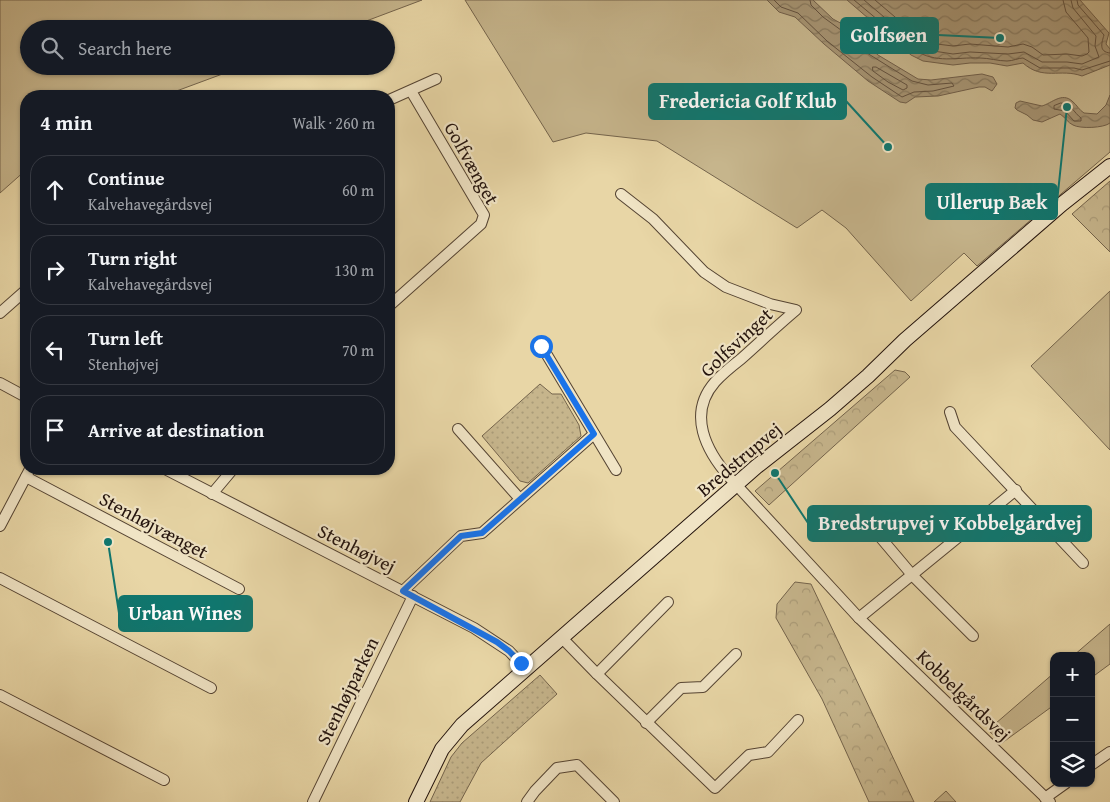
<!DOCTYPE html>
<html lang="en">
<head>
<meta charset="utf-8">
<style>
  body { margin:0; font-family:"Gentium Book Plus",serif; background:#242831; color:#f1f3f6 }
  .controls { position:absolute; right:15px; bottom:15px; display:grid; overflow:hidden; border-radius:10px; box-shadow:0 1px 4px #0004 }
  .controls button { width:45px; height:45px; display:grid; place-items:center; padding:0; border:0; border-bottom:1px solid #363941; background:#171b24; color:#f1f3f6; font:25px sans-serif }
  .stop { position:absolute; width:15px; height:15px; margin:-11px; border:4px solid #1a73e8; border-radius:50%; background:#fff }
  .stop.end { background:#1a73e8; border-color:#fff; box-shadow:0 1px 5px #0008 }
  .list { margin:0; padding:0; list-style:none }
  h2 { display:flex; justify-content:space-between; align-items:center; height:65px; margin:0; padding:0 20px; font-size:21px }
  h2 small { font-size:16px; font-weight:400; color:#9ea1a6 }
  .list li { display:grid; grid-template-columns:32px 1fr auto; gap:15px; align-items:center; box-sizing:border-box; height:70px; margin:0 10px 10px; padding:0 10px; border:1px solid #363941; border-radius:20px }
  .list b { display:block; font-size:19px; white-space:nowrap }
  .list p { margin:0; font-size:16px; white-space:nowrap; color:#9ea1a6 }
  .list em { font-size:16px; font-style:normal; color:#9ea1a6 }
  .icon { flex:none; width:28px; height:28px; fill:none; stroke:currentColor; stroke-width:2; stroke-linecap:round; stroke-linejoin:round }
  .map { position:relative; flex:none; width:1110px; height:802px; overflow:hidden }
  .search { position:absolute; background:#171b24; box-shadow:0 1px 4px #0004; left:20px; top:20px; width:375px; height:55px; display:flex; align-items:center; gap:12px; box-sizing:border-box; padding:0 18px; border-radius:28px; color:#9ea1a6; font-size:19px }
  .panel { position:absolute; background:#171b24; box-shadow:0 1px 4px #0004; left:20px; top:90px; width:375px; height:385px; border-radius:20px }
  .map>svg:first-child { display:block }
  .green { fill:#c6b58c; stroke:#74644c }
  .forest { fill:url(#forest-crowns); stroke:#74644c }
  .park { fill:url(#park-dots); stroke:#74644c }
  .water { fill:url(#water-waves); stroke:#715f49 }
  .lines { fill:none; stroke-linecap:round; stroke-linejoin:round }
  .shore { stroke:#64523f; stroke-width:1 }
  .street-casing { stroke:#544332; stroke-width:12 }
  .secondary-casing { stroke:#22120c; stroke-width:16 }
  .street { stroke:#f0e4c5; stroke-width:10 }
  .secondary { stroke:#f0e4c5; stroke-width:14 }
  .route { stroke:#1a73e8; stroke-width:6 }
  .labels { text-anchor:middle; dominant-baseline:central; stroke-width:4.5; stroke-linejoin:round; paint-order:stroke }
  .street-label { font-size:19px; fill:#22120c; stroke:#f0e4c5 }
  .leader { fill:none; stroke:#0f766e; stroke-width:2 }
  .callout-dot { fill:#0f766e; stroke:#f0e4c5; stroke-width:2 }
  .callout { fill:#0f766e; stroke:#0f766e; stroke-width:2 }
  .callout-label { font-size:20px; text-anchor:middle; font-weight:bold; fill:#fff }
</style>
</head>
<body>
<div class="map">
<svg width="1110" height="802" viewBox="0 0 1110 802">
  <defs>
    <pattern id="forest-crowns" width="20" height="18" patternUnits="userSpaceOnUse" patternTransform="scale(1.25)"><rect width="20" height="18" fill="#c6b58c"/><path d="M2 6a3 3 0 1 1 6 0M12 15a3 3 0 1 1 6 0" fill="none" stroke="#aa9b78"/></pattern>
    <pattern id="park-dots" width="8" height="8" patternUnits="userSpaceOnUse" patternTransform="scale(1.25)"><rect width="8" height="8" fill="#c6b58c"/><path d="M2 2h.1M6 6h.1" fill="none" stroke="#aa9b78" stroke-width="1.8" stroke-linecap="round"/></pattern>
    <pattern id="water-waves" width="16" height="10" patternUnits="userSpaceOnUse" patternTransform="scale(1.25)"><rect width="16" height="10" fill="#a59372"/><path d="M0 5q4-4 8 0t8 0" fill="none" stroke="#86775c"/></pattern>
  </defs>
  <rect width="100%" height="100%" fill="#e8d6a6"/>
  <filter id="stains"><feTurbulence type="fractalNoise" baseFrequency=".004" numOctaves="4"/><feColorMatrix values="0 0 0 0 .2 0 0 0 0 .09 0 0 0 0 .02 0 0 0 .5 -.17"/></filter>
  <radialGradient id="worn" r=".72"><stop offset=".6" stop-color="#630" stop-opacity="0"/><stop offset="1" stop-color="#630" stop-opacity=".3"/></radialGradient>
  <!-- green -->
  <g class="green">
    <polygon points="0,0 422,0 345,29 29,29 29,66 244,66 163,96 26,96 26,170 0,193"/>
    <polygon points="465,0 1110,0 1110,152 977,266 964,253 911,301 846,228 822,210 797,228 657,141 586,133 553,142"/>
    <polygon points="1110,291 1110,450 1031,366"/>
    <polygon points="1110,624 1110,664 1091,678 1091,656 1073,656"/>
    <polygon points="1054,673 1054,705 1002,743 988,730"/>
  </g>
  <!-- forest -->
  <g class="forest">
    <polygon points="1110,181 1110,252 1072,214"/>
    <polygon points="895,370 905,372 910,377 769,505 755,491"/>
    <polygon points="795,582 811,584 914,802 869,802 822,699 776,618 777,604"/>
    <polygon points="946,791 956,802 934,802"/>
  </g>
  <!-- park -->
  <g class="park">
    <polygon points="540,384 552,394 561,394 579,425 581,436 528,483 520,481 482,436"/>
    <polygon points="540,675 557,694 481,763 460,802 430,802 451,757 462,743"/>
  </g>
  <!-- water -->
  <g class="water">
    <polygon points="767,0 813,0 833,19 844,25 878,55 918,79 931,80 982,74 993,77 997,84 992,91 985,87 979,87 938,96 915,97 906,103 900,102 868,81 824,44 795,17 779,12"/>
    <path d="M847,0H1080L1109,33L1106,44L1110,49V65L1082,76C1060,68 1043,81 1023,63L1007,66L990,63H970L953,65L923,61L911,55Z"/>
    <path d="M1110,95V123C1104,128 1080,129 1073,125C1068,123 1065,117 1060,114L1042,122L1033,120L1027,115L1017,110L1015,108L1016,103L1020,101L1042,106C1052,103 1062,92 1072,101C1077,105 1079,110 1084,113L1097,114L1106,105Z"/>
  </g>
  <g class="lines">
    <!-- shore -->
    <g class="shore">
      <polyline points="774,0 781,7 798,13 827,41 872,77 902,97 914,92 933,91 954,86 952,83 928,85 912,81 867,53 845,33 823,17 811,5 810,0"/>
      <path d="M854,0L914,50C938,64 954,57 980,58C989,58 998,61 1007,61C1013,61 1018,58 1023,58L1040,68H1074L1082,70L1110,61"/>
      <polyline points="864,0 917,45 927,50 953,54 970,52 1008,54 1024,52 1042,62 1067,62 1082,64 1099,57 1095,46 1096,36 1073,8 1071,0"/>
      <polyline points="875,0 921,39 929,43 953,46 970,44 1008,47 1023,44 1032,47 1043,55 1067,54 1082,56 1087,54 1089,52 1088,38 1066,12 1063,0"/>
      <path d="M1077,0L1078,5L1104,35C1102,42 1098,52 1110,53"/>
      <polygon points="873,67 876,67 907,85 907,88 903,90 888,82 873,71"/>
      <path d="M1061,103C1071,103 1074,113 1081,118V121H1074L1065,111L1054,109V106Z"/>
    </g>
    <!-- street casing -->
    <g class="street-casing">
      <g id="street">
        <polyline points="389,100 436,79"/>
        <path d="M621,194L653,219L704,272L726,287L770,304L796,310C777,326 759,343 741,359C732,366 722,374 715,382C687,414 706,451 730,478L859,618L1050,802"/>
        <polyline points="389,306 481,224 484,215 411,91"/>
        <polyline points="0,313 26,290"/>
        <polyline points="541,345 616,470"/>
        <polyline points="0,383 26,397"/>
        <polyline points="950,412 955,427 1083,563"/>
        <polyline points="458,429 520,499"/>
        <polyline points="165,469 474,628 509,651 526,669"/>
        <polyline points="26,477 239,589"/>
        <polyline points="212,494 233,469"/>
        <polyline points="859,512 913,576 973,636"/>
        <polyline points="0,526 30,469"/>
        <polyline points="0,578 211,688"/>
        <polyline points="403,591 461,536 482,533 594,434"/>
        <polyline points="859,618 1016,490"/>
        <polyline points="562,638 597,674 715,788 749,755 768,752 798,720"/>
        <polyline points="597,674 668,602"/>
        <polyline points="0,695 164,780"/>
        <polyline points="646,723 681,688 703,687 736,654"/>
        <polyline points="1091,765 1110,752"/>
        <polyline points="1045,798 1066,783"/>
        <polyline points="313,802 413,596"/>
        <polyline points="527,802 535,791 557,768 577,765 614,802"/>
      </g>
    </g>
    <!-- secondary casing -->
    <g class="secondary-casing">
      <polyline id="secondary" points="416,802 442,749 462,725 756,467 830,409 868,376 905,340 1062,204 1110,166"/>
    </g>
    <!-- street -->
    <use href="#street" class="street"/>
    <!-- secondary -->
    <use href="#secondary" class="secondary"/>
  </g>
  <g class="lines">
    <!-- route -->
    <polyline class="route" points="521,663 509,651 497,642 403,591 461,536 482,533 594,434 541,346"/>
  </g>
  <g class="labels">
    <!-- street labels -->
    <g class="street-label">
      <text transform="translate(472 163) rotate(61)">Golfvænget</text>
      <text transform="translate(736 342) rotate(-43)">Golfsvinget</text>
      <text transform="translate(739 459) rotate(-40)">Bredstrupvej</text>
      <text transform="translate(154 525) rotate(28)">Stenhøjvænget</text>
      <text transform="translate(357 548) rotate(27)">Stenhøjvej</text>
      <text transform="translate(347 691) rotate(-64)">Stenhøjparken</text>
      <text transform="translate(964 695) rotate(44)">Kobbelgårdsvej</text>
    </g>
  </g>
  <!-- callouts -->
  <path class="leader" d="M1000 38L938 35M888 147L846 101M1067 107L1057 202M775 473L808 523M108 542L119 613"/>
  <g class="callout-dot">
    <circle cx="1000" cy="38" r="5"/>
    <circle cx="888" cy="147" r="5"/>
    <circle cx="1067" cy="107" r="5"/>
    <circle cx="775" cy="473" r="5"/>
    <circle cx="108" cy="542" r="5"/>
  </g>
  <g class="callout">
    <rect x="841" y="18" width="97" height="35" rx="5"/>
    <rect x="649" y="84" width="197" height="35" rx="5"/>
    <rect x="926" y="184" width="131" height="35" rx="5"/>
    <rect x="808" y="506" width="283" height="35" rx="5"/>
    <rect x="119" y="596" width="133" height="35" rx="5"/>
  </g>
  <g class="callout-label">
    <text x="889" y="42">Golfsøen</text>
    <text x="748" y="108">Fredericia Golf Klub</text>
    <text x="992" y="209">Ullerup Bæk</text>
    <text x="950" y="530">Bredstrupvej v Kobbelgårdvej</text>
    <text x="185" y="620">Urban Wines</text>
  </g>
  <rect width="100%" height="100%" filter="url(#stains)"/>
  <rect width="100%" height="100%" fill="url(#worn)"/>
</svg>
<div class="controls">
<button>+</button>
<button>−</button>
<button><svg class="icon" aria-label="layers" viewBox="0 0 24 24"><path d="M12 4l9 5-9 5-9-5zM3 14l9 5 9-5"/></svg></button>
</div>
<div class="stop" style="left:541px;top:346px"></div>
<div class="stop end" style="left:521px;top:663px"></div>
<div class="search"><svg class="icon" aria-label="search" viewBox="0 0 24 24"><circle cx="10" cy="10" r="6"/><path d="M15 15l6 6"/></svg>Search here</div>
<section class="panel">
<h2>4 min<small>Walk · 260 m</small></h2>
<ul class="list">
<li><svg class="icon" aria-label="ahead" viewBox="0 0 24 24"><path d="M12 20V5M6 11l6-6 6 6"/></svg><div><b>Continue</b><p>Kalvehavegårdsvej</p></div><em>60 m</em></li>
<li><svg class="icon" aria-label="right" viewBox="0 0 24 24"><path d="M7 20v-9h11M14 6l5 5-5 5"/></svg><div><b>Turn right</b><p>Kalvehavegårdsvej</p></div><em>130 m</em></li>
<li><svg class="icon" aria-label="left" viewBox="0 0 24 24"><path d="M17 20v-9H6M10 6l-5 5 5 5"/></svg><div><b>Turn left</b><p>Stenhøjvej</p></div><em>70 m</em></li>
<li><svg class="icon" aria-label="arrive" viewBox="0 0 24 24"><path d="M6 21V4h12l-3 4 3 4H6"/></svg><div><b>Arrive at destination</b></div></li>
</ul>
</section>
</div>
</body>
</html>
